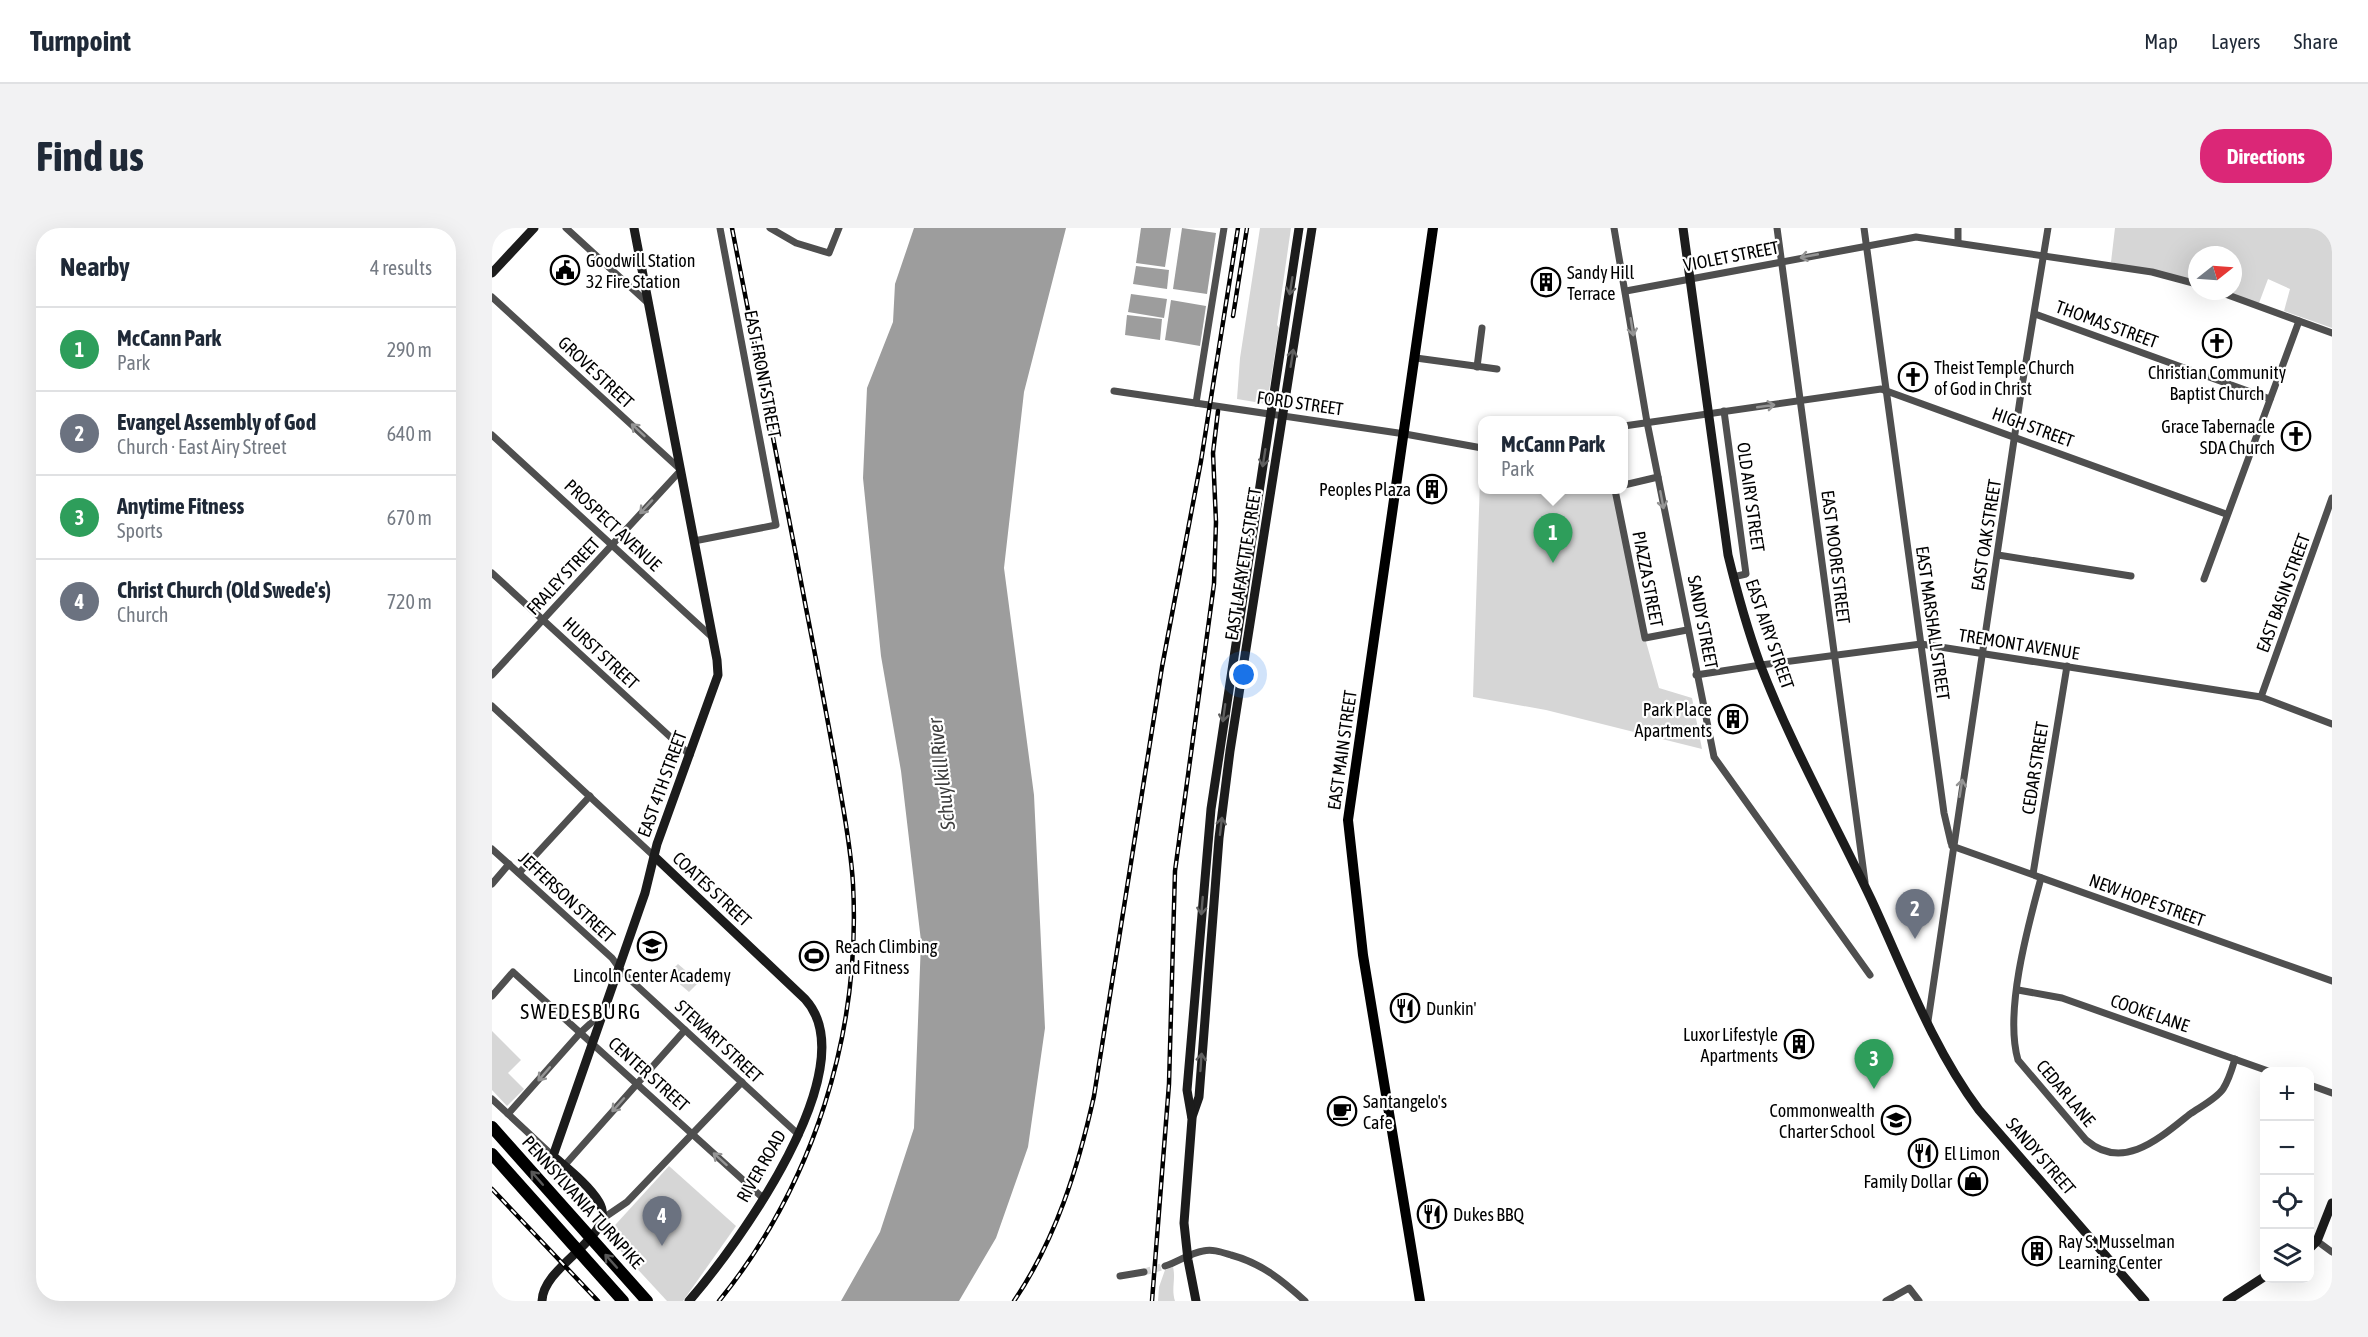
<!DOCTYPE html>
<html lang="en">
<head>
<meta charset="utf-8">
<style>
  body { margin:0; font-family:"Asap Condensed",sans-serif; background:#f2f2f3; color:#1f2937 }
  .controls { position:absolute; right:18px; bottom:18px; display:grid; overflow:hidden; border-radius:12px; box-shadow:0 6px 24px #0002 }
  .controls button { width:54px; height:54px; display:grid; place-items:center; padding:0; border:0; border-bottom:2px solid #e0e1e3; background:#fff; color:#1f2937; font:30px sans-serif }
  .compass { position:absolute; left:1696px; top:18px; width:54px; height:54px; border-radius:50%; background:#fff; box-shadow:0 6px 24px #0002; rotate:73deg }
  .you { position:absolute; left:752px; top:447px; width:21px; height:21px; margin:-15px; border:4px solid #fff; border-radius:50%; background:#1a73e8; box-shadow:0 0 0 9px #1a73e833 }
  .badge { display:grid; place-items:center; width:39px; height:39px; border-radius:50%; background:#db2777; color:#fff; font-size:20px; font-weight:700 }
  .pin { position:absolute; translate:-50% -50px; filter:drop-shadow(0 2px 3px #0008) }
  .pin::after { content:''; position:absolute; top:32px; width:21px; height:18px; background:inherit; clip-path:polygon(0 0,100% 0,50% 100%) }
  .popup { position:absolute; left:986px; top:188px; width:150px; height:78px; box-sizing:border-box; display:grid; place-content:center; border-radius:12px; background:#fff; filter:drop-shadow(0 2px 4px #0005); font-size:20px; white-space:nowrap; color:#747a83 }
  .popup b { font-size:22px; color:#1f2937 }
  .popup::after { content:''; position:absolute; left:50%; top:100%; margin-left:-12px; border:12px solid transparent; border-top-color:#fff }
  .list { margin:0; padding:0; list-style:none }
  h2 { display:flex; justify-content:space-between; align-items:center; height:78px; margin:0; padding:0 24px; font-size:26px }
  h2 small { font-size:20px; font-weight:400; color:#747a83 }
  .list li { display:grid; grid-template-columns:39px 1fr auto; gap:18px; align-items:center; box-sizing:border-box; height:84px; padding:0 24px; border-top:2px solid #e0e1e3 }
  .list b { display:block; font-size:22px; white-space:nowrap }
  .list p { margin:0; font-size:20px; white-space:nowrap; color:#747a83 }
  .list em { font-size:20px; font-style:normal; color:#747a83 }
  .icon { flex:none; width:33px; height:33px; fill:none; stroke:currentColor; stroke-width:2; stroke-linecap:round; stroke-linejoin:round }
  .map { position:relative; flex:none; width:1840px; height:1073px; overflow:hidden; border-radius:24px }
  header { display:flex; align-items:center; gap:36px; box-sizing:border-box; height:84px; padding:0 30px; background:#fff; border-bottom:2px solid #e0e1e3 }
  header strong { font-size:28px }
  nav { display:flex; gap:33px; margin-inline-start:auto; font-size:21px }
  .intro { display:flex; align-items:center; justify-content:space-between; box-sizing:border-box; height:144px; padding:0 36px }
  h1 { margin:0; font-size:42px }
  .button { padding:15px 27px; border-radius:24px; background:#db2777; color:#fff; font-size:21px; font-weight:700 }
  main { display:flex; gap:36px; padding:0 36px }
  aside { flex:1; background:#fff; border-radius:24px; box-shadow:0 6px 24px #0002 }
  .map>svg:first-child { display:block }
  .green { fill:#d6d6d6 }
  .water { fill:#9d9d9d }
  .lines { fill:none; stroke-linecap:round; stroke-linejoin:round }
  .street-tunnel { stroke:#d9d9d9; stroke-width:7; stroke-dasharray:7 3.5; stroke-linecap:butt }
  .street { stroke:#4f4f4f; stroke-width:7 }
  .secondary { stroke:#1c1c1c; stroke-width:9 }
  .primary { stroke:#000; stroke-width:10 }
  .highway { stroke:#000; stroke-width:12 }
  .rail-casing { stroke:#000; stroke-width:4.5 }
  .rail { stroke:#fff; stroke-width:2; stroke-dasharray:7; stroke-linecap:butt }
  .oneway { stroke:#959595 }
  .oneway2 { stroke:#606060 }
  .oneway3 { stroke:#595959 }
  .labels { text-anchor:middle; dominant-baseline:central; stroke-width:4.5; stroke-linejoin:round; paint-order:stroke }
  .street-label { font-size:18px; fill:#000; stroke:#fff }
  .poi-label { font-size:18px; fill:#000; stroke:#fff; text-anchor:start }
  .water-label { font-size:20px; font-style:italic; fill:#3e3e3e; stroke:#fff }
  .quarter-label { font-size:21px; letter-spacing:1.5px; fill:#000; stroke:#fff }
</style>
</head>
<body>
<header>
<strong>Turnpoint</strong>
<nav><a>Map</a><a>Layers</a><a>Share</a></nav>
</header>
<div class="intro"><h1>Find us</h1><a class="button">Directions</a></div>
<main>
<aside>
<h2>Nearby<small>4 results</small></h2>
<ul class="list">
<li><span class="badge" style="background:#2e9e5b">1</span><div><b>McCann Park</b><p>Park</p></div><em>290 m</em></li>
<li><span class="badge" style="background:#6b7280">2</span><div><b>Evangel Assembly of God</b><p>Church · East Airy Street</p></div><em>640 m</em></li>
<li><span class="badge" style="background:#2e9e5b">3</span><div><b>Anytime Fitness</b><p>Sports</p></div><em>670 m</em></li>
<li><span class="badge" style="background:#6b7280">4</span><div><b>Christ Church (Old Swede's)</b><p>Church</p></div><em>720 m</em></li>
</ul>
</aside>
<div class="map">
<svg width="1840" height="1073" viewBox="0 0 1840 1073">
  <rect width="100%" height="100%" fill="#fff"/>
  <!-- green -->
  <g class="green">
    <polygon points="768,0 799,0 785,97 787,100 775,176 745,171 748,130"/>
    <polygon points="1623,0 1833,0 1840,3 1840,100 1792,83 1798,61 1776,51 1767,75 1724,63 1741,63 1741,27 1705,27 1705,58 1619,34"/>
    <polygon points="989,220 990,262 1123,262 1153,410 1167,460 1200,470 1210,521 1054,482 981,469"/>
    <polygon points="186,736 207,754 197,764 176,746"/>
    <polygon points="0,803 29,832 16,845 32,861 15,878 0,862"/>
    <polygon points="177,938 244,998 191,1073 175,1073 114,1007"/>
    <path d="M681,1039C684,1051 679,1061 683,1073H666L667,1059L673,1042Z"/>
  </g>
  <!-- water -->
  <g class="water">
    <polygon points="422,0 574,0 532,164 512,340 542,567 553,800 536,919 504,1010 467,1073 349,1073 388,1004 422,900 429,713 409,543 389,428 371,250 375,160 401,94 403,56"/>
    <polygon points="649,0 679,0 673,39 644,35"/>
    <polygon points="690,0 724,5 715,66 681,61"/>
    <polygon points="644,38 677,42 675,61 641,56"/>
    <polygon points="639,66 675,71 672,90 636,84"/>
    <polygon points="679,72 714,78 708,118 673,112"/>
    <polygon points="635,87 670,91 668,112 633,107"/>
  </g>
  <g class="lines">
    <!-- street-tunnel -->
    <polyline class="street-tunnel" points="652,1044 673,1038"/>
    <!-- street -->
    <g class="street">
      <polyline points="74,0 157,76"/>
      <polyline points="278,0 304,15 337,25 347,0"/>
      <polyline points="1122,0 1155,194 1222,529 1378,747"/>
      <polyline points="1285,0 1373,654"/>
      <polyline points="1372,0 1452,585 1459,615"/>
      <polyline points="1466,14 1466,0"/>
      <polyline points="1134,63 1424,9 1660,44 1705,56"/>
      <polyline points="1725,63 1840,105"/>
      <polyline points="0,69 189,242 0,447"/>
      <polyline points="1543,86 1778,171"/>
      <polyline points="924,130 1005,141"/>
      <polyline points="985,139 990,100"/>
      <polyline points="622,163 913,206 990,220"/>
      <polyline points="704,175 732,0"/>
      <polyline points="1232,183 1254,346 1241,349"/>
      <polyline points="1132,198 1389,161 1734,286"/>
      <polyline points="0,207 221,410"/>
      <polyline points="1132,257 1166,249"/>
      <polyline points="1123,262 1153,410 1195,402"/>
      <polyline points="202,313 284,297 228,0"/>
      <polyline points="1506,327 1639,348"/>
      <polyline points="0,345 198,527"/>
      <polyline points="1712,351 1807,93"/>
      <polyline points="1204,447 1269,437 1429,416 1769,469 1840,496"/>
      <polyline points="1769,469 1840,270"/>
      <polyline points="0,478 163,629"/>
      <polyline points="1460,618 1840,753"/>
      <polyline points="0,621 120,730 131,745 307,907"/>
      <polyline points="27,645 98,568"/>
      <polyline points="1541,646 1575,438"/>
      <path d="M1549,650C1536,698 1512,784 1526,832L1594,912C1631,944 1668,910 1698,886C1708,879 1724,871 1731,861C1737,852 1740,841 1743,831"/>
      <polyline points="0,656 17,636"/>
      <polyline points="1526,762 1570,770 1779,844"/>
      <polyline points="0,768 21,744 272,971"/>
      <polyline points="1436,793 1530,158 1556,0"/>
      <polyline points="1818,857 1840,865"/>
      <polyline points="0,871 61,928"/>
      <polyline points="16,886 88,805 110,785"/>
      <polyline points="72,938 193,802"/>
      <polyline points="110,991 135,974 250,854"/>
      <polyline points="1825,1013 1840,1024"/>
      <path d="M673,1038C686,1034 698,1025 711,1023C721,1021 729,1024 739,1027C769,1035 790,1052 813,1073"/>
      <polyline points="628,1048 652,1044"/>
      <polyline points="1394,1073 1417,1060 1427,1073"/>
    </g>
    <!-- secondary -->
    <g class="secondary">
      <path d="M1191,0L1236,327C1245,364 1255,400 1268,436C1299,517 1342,593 1379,671C1412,742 1440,819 1487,882L1653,1073"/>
      <polyline points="0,45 42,0"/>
      <path d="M163,629L313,771C376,839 244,1019 197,1073"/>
      <polyline points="700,889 707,869 727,610 738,523 820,0"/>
      <polyline points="1818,1020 1825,1013 1840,975"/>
      <path d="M50,1073C51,1036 127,1008 107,974C97,957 76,941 61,928L153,665L165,616L226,447L225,432L142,0"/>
      <polyline points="704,1073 696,1032 692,995 700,891 695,862 719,581 807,0"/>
      <polyline points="1735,1073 1772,1049"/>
    </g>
    <!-- primary -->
    <polyline class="primary" points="928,1073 871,727 856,592 941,0"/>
    <!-- highway -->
    <g class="highway">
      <polyline points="0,899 155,1073"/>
      <polyline points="0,926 131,1073"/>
    </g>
    <!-- rail casing -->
    <g class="rail-casing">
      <g id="rail">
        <polyline points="741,88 755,0"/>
        <polyline points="0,961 106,1073"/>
        <path d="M227,1073C322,956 369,805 361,656C359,620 352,585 346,550C336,493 325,436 314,380C290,253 265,126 240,0"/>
        <path d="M522,1073C564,1011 586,940 602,868L670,439L709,233L746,0"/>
        <polyline points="660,1073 677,856 683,643 722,356 724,294 721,225 726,183"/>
      </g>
    </g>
    <!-- rail -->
    <use href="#rail" class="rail"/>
  </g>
  <!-- one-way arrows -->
  <defs><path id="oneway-shaft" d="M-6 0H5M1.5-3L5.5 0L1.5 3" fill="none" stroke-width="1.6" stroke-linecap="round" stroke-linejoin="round" transform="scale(1.5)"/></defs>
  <g class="oneway">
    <use href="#oneway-shaft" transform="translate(1317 28) rotate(169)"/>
    <use href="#oneway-shaft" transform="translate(1140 99) rotate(81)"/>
    <use href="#oneway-shaft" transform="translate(1274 178) rotate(-8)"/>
    <use href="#oneway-shaft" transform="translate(146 202) rotate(-137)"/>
    <use href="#oneway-shaft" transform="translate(1170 272) rotate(79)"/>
    <use href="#oneway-shaft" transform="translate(154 279) rotate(133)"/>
    <use href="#oneway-shaft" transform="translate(1469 560) rotate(-81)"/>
    <use href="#oneway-shaft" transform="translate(52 846) rotate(131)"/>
    <use href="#oneway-shaft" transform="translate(126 877) rotate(132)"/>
    <use href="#oneway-shaft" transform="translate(228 931) rotate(-138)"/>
  </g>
  <g class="oneway2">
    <use href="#oneway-shaft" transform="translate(799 58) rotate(99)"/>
    <use href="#oneway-shaft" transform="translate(800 130) rotate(-81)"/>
    <use href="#oneway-shaft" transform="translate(772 230) rotate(99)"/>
    <use href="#oneway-shaft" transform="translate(732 485) rotate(98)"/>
    <use href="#oneway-shaft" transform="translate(729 598) rotate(-83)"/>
    <use href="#oneway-shaft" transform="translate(710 678) rotate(95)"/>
    <use href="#oneway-shaft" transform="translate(709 834) rotate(-86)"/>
  </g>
  <g class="oneway3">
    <use href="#oneway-shaft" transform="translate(45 950) rotate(-131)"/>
    <use href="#oneway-shaft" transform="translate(119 1033) rotate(-132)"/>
  </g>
  <!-- icons -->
  <defs>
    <g id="civic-ring" transform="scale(1.5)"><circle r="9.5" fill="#fff" stroke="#000" stroke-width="1.5"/><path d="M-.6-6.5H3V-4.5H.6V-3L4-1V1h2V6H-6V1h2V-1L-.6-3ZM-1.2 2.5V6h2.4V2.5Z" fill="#000"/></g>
    <g id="building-ring" transform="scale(1.5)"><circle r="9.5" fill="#fff" stroke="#000" stroke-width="1.5"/><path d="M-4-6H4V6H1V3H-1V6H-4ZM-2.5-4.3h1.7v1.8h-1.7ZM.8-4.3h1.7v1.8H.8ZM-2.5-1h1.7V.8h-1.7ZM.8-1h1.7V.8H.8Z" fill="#000"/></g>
    <g id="church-ring" transform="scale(1.5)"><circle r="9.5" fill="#fff" stroke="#000" stroke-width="1.5"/><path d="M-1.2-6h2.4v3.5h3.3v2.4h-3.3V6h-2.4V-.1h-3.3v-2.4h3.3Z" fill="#000"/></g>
    <g id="school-ring" transform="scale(1.5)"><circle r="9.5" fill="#fff" stroke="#000" stroke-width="1.5"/><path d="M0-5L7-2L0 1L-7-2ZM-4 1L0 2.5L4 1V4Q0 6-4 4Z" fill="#000"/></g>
    <g id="stadium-ring" transform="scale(1.5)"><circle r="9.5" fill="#fff" stroke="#000" stroke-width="1.5"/><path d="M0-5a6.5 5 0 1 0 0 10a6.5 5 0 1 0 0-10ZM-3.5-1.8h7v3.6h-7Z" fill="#000"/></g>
    <g id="restaurant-ring" transform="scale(1.5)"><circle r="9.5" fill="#fff" stroke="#000" stroke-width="1.5"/><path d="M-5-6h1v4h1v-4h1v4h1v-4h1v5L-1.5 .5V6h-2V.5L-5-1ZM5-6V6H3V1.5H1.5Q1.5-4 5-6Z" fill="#000"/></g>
    <g id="cafe-ring" transform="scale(1.5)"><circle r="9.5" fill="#fff" stroke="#000" stroke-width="1.5"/><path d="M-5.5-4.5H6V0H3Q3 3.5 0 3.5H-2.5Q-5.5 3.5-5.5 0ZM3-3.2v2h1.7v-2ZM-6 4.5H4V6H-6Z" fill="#000"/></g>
    <g id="shop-ring" transform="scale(1.5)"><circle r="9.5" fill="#fff" stroke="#000" stroke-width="1.5"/><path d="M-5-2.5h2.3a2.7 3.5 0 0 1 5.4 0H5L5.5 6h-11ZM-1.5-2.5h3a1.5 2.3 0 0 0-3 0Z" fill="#000"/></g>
  </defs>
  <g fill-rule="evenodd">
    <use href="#civic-ring" x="73" y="42"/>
    <use href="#building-ring" x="1054" y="54"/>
    <use href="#church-ring" x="1725" y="115"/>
    <use href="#church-ring" x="1421" y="149"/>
    <use href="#church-ring" x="1804" y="208"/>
    <use href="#building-ring" x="940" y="261"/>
    <use href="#building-ring" x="1241" y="491"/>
    <use href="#school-ring" x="160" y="718"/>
    <use href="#stadium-ring" x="322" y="728"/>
    <use href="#restaurant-ring" x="913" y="780"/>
    <use href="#building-ring" x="1307" y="816"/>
    <use href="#cafe-ring" x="850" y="883"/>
    <use href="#school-ring" x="1404" y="892"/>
    <use href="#restaurant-ring" x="1431" y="925"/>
    <use href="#shop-ring" x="1481" y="953"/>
    <use href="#restaurant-ring" x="940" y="986"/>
    <use href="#building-ring" x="1545" y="1023"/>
  </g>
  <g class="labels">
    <!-- street labels -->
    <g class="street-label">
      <text transform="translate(1239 28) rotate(-11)">VIOLET STREET</text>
      <text transform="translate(1615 96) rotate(20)">THOMAS STREET</text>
      <text transform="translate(104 144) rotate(43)">GROVE STREET</text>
      <text transform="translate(271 146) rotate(79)">EAST FRONT STREET</text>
      <text transform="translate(808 175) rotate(8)">FORD STREET</text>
      <text transform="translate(1541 199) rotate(20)">HIGH STREET</text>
      <text transform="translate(1259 269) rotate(82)">OLD AIRY STREET</text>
      <text transform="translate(121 297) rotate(43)">PROSPECT AVENUE</text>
      <text transform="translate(1494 307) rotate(-81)">EAST OAK STREET</text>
      <text transform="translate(1344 329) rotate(83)">EAST MOORE STREET</text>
      <text transform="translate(751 336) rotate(-81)">EAST LAFAYETTE STREET</text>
      <text transform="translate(71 348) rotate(-47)">FRALEY STREET</text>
      <text transform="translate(1156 351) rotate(79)">PIAZZA STREET</text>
      <text transform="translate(1791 365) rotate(-70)">EAST BASIN STREET</text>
      <text transform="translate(1211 394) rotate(79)">SANDY STREET</text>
      <text transform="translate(1441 395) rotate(82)">EAST MARSHALL STREET</text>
      <text transform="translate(1278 406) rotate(71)">EAST AIRY STREET</text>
      <text transform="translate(1527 416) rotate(9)">TREMONT AVENUE</text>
      <text transform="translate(109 425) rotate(43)">HURST STREET</text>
      <text transform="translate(850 522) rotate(-82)">EAST MAIN STREET</text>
      <text transform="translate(1543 540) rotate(-81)">CEDAR STREET</text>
      <text transform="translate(170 556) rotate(-70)">EAST 4TH STREET</text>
      <text transform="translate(220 661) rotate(43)">COATES STREET</text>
      <text transform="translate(75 669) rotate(43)">JEFFERSON STREET</text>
      <text transform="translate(1655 672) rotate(20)">NEW HOPE STREET</text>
      <text transform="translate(1658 785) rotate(19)">COOKE LANE</text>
      <text transform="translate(227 813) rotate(43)">STEWART STREET</text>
      <text transform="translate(157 846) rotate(42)">CENTER STREET</text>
      <text transform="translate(1574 865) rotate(50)">CEDAR LANE</text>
      <text transform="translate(1549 928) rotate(49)">SANDY STREET</text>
      <text transform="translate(269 938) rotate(-60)">RIVER ROAD</text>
      <text transform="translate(91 974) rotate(48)">PENNSYLVANIA TURNPIKE</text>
    </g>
    <!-- poi labels -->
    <g class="poi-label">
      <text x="94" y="32">Goodwill Station<tspan x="94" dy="21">32 Fire Station</tspan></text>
      <text x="1075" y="44">Sandy Hill<tspan x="1075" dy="21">Terrace</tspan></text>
      <text x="1442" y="139">Theist Temple Church<tspan x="1442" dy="21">of God in Christ</tspan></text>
      <text x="1725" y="144" text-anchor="middle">Christian Community<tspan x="1725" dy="21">Baptist Church</tspan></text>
      <text x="1783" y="198" text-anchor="end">Grace Tabernacle<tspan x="1783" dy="21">SDA Church</tspan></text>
      <text x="919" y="261" text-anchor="end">Peoples Plaza</text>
      <text x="1220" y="481" text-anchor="end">Park Place<tspan x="1220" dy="21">Apartments</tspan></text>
      <text x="343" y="718">Reach Climbing<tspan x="343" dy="21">and Fitness</tspan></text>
      <text x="160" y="747" text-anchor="middle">Lincoln Center Academy</text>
      <text x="934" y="780">Dunkin'</text>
      <text x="1286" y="806" text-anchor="end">Luxor Lifestyle<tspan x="1286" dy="21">Apartments</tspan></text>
      <text x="871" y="873">Santangelo's<tspan x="871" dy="21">Cafe</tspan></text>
      <text x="1383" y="882" text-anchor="end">Commonwealth<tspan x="1383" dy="21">Charter School</tspan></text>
      <text x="1452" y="925">El Limon</text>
      <text x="1460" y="953" text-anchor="end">Family Dollar</text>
      <text x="961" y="986">Dukes BBQ</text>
      <text x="1566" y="1013">Ray S. Musselman<tspan x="1566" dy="21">Learning Center</tspan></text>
    </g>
    <!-- water labels -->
    <g class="water-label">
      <text transform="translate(449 546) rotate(-97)">Schuylkill River</text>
    </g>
    <!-- quarter labels -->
    <g class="quarter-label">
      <text x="89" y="783">SWEDESBURG</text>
    </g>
  </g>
</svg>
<div class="controls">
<button>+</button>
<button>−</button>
<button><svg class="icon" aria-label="locate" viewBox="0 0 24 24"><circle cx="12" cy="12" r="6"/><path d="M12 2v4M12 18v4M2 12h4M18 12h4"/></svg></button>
<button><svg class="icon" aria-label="layers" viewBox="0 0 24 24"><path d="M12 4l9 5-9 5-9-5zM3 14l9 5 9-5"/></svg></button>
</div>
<svg class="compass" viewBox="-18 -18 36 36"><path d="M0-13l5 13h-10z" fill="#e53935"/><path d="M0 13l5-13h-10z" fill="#747a83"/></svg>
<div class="you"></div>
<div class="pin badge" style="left:1061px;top:335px;background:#2e9e5b">1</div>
<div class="popup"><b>McCann Park</b>Park</div>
<div class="pin badge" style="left:1423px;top:711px;background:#6b7280">2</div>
<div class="pin badge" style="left:1382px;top:861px;background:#2e9e5b">3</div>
<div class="pin badge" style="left:170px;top:1018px;background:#6b7280">4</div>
</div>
</main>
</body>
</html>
